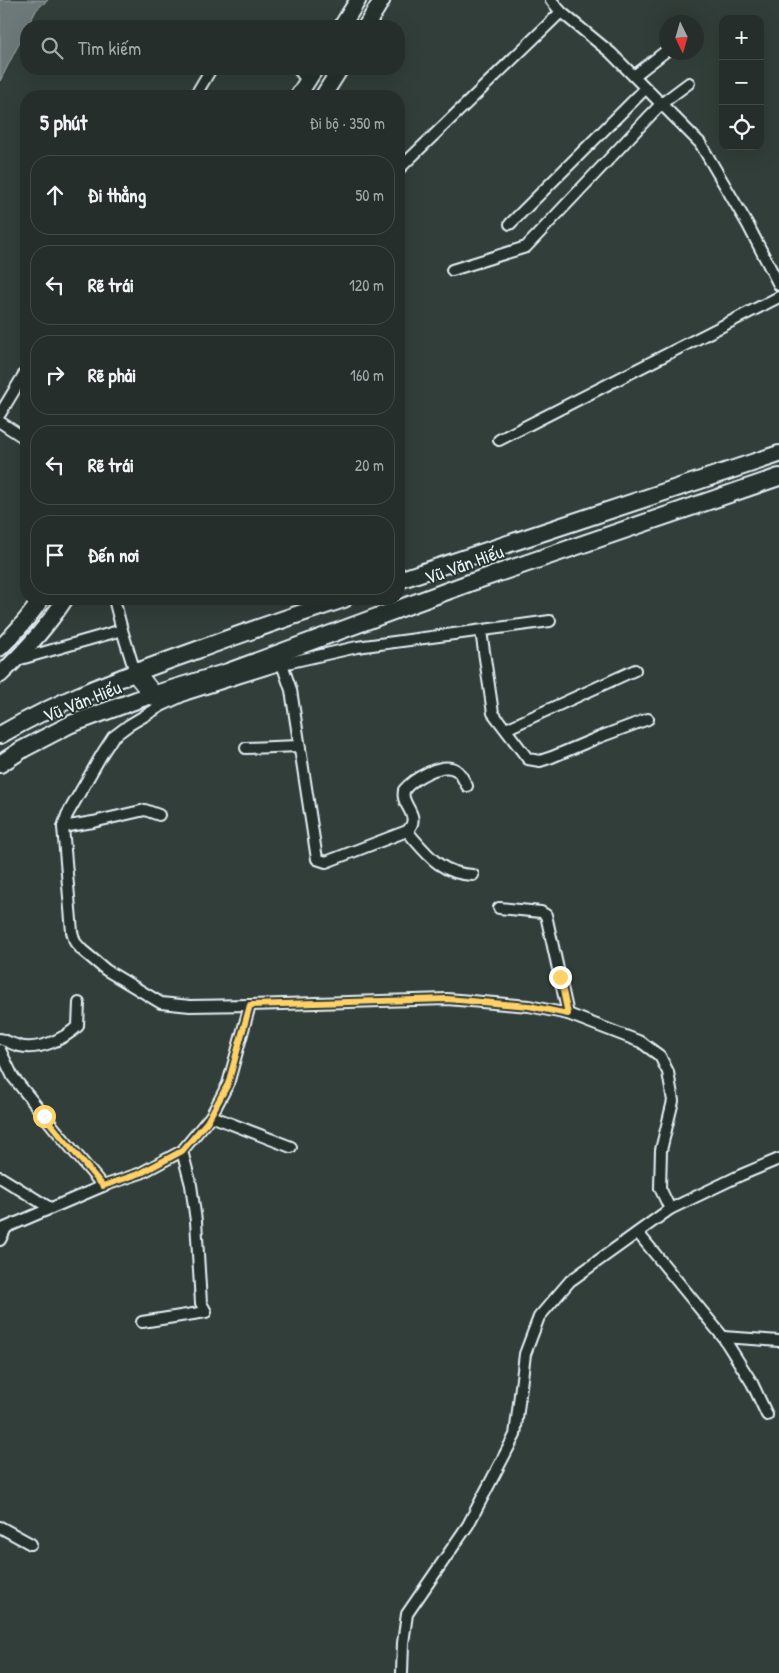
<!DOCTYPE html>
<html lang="vi">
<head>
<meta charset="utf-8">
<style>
  body { margin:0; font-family:"Patrick Hand",sans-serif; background:#2e3633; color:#f1f3f6 }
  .controls { position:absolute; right:15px; top:15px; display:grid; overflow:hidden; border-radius:10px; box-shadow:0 5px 20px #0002 }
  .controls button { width:45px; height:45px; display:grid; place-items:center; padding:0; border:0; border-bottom:1px solid #424a47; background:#262e2b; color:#f1f3f6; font:25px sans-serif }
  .compass { position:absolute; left:659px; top:15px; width:45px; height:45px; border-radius:50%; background:#262e2b; box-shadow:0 5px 20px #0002; rotate:175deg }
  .stop { position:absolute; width:15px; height:15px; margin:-11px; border:4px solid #ffd166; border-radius:50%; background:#fff }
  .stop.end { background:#ffd166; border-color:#fff; box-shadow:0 1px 5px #0008 }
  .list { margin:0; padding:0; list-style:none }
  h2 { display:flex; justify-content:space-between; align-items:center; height:65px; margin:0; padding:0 20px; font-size:21px }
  h2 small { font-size:16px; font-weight:400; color:#a4a8a9 }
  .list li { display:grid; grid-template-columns:32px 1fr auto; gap:15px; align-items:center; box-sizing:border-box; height:80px; margin:0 10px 10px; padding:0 10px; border:1px solid #424a47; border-radius:20px }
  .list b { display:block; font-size:19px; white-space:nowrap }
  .list em { font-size:16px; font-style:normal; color:#a4a8a9 }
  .icon { flex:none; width:28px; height:28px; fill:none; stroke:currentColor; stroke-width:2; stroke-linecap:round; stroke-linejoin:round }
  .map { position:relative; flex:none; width:779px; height:1673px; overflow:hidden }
  .search { position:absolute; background:#262e2b; box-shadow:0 5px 20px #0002; left:20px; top:20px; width:385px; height:55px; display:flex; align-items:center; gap:12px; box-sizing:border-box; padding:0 18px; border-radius:20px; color:#a4a8a9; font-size:19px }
  .panel { position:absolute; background:#262e2b; box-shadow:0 5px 20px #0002; left:20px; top:90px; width:385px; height:515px; border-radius:20px }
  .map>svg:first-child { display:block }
  .water { fill:#6d7978; stroke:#9ea9ab }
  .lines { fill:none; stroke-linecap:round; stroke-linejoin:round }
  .minor-casing { stroke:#e8f1f8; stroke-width:14 }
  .secondary-casing { stroke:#e8f1f8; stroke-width:19 }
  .primary-casing { stroke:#e8f1f8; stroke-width:20 }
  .trunk-casing { stroke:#e8f1f8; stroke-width:21 }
  .minor { stroke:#26332d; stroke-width:10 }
  .secondary { stroke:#26332d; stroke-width:15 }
  .primary { stroke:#26332d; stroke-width:16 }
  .trunk { stroke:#26332d; stroke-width:18 }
  .route { stroke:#ffd166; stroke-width:6 }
  .labels { text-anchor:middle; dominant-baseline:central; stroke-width:4; stroke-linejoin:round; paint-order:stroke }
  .street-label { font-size:19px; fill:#e8f1f8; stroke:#26332d }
</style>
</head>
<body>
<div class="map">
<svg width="779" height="1673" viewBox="0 0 779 1673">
  <rect width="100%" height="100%" fill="#323e39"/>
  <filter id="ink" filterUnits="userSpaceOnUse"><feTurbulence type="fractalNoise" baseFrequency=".02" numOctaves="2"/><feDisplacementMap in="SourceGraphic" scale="10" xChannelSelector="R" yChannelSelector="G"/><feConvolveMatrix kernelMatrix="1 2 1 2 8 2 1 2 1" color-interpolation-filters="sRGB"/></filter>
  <g filter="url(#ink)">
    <!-- water -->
    <polygon class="water" points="0,0 48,0 37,9 28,26 26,26 26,30 0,81"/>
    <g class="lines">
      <!-- minor casing -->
      <g class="minor-casing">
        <g id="minor">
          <polyline points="551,0 561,12 611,53 700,143 748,225 779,285"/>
          <polyline points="298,69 308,81"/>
          <polyline points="634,76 666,51"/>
          <polyline points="195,96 211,69"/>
          <polyline points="399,169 561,12"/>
          <polyline points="510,224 645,89"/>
          <polyline points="452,270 526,247 661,104 689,83"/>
          <polyline points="0,414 26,371"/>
          <polyline points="0,422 26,439"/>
          <polyline points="499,440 779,297"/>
          <polyline points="114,599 122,630 135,672"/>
          <polyline points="481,631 493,713 528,759 540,761 552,757 597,738 648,719"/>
          <polyline points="17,660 122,630"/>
          <path d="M282,664L291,690L317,859L326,862L407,831C420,818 407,810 404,798C403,795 404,792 404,790C413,779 442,761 456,770C461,773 464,781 467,786"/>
          <polyline points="230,675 231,680 282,664 357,647 550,621"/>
          <polyline points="231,680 187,694 161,706 129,725 113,737 102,754 67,815 63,827 72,932 75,942 82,950 106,970 161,1003 190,1006 250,1005 447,999 529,1006 568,1014 641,1042 660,1056 668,1072 673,1101 661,1150 660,1188 670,1209"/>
          <polyline points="506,729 635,670"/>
          <polyline points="246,748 299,746"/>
          <polyline points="63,827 93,822 145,810 159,815"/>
          <path d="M407,831C427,854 440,874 473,875"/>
          <polyline points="499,908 541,912 546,915 568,1014"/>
          <path d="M0,1039C6,1041 13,1044 19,1046C39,1051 64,1039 78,1026L79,1003"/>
          <polyline points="0,1050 13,1077 55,1129 103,1186"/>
          <polyline points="211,1116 291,1147"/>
          <polyline points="0,1177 50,1208"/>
          <polyline points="0,1230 103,1186 141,1173 182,1151 211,1116 228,1084 250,1005"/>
          <polyline points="638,1233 723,1337 752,1383 767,1415"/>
          <polyline points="0,1240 6,1228"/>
          <polyline points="142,1322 206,1312 201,1303 196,1221 191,1185 182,1151"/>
          <polyline points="723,1337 779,1341"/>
          <polyline points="0,1527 31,1544"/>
          <polyline points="402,1673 403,1643 407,1614 468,1525 515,1435 525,1354 539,1317 570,1281 670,1209 741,1175 779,1159"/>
        </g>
      </g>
      <!-- secondary casing -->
      <g class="secondary-casing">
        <g id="secondary">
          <polyline points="342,26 358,0"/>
          <polyline points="366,26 382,0"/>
          <polyline points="298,96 315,69"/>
          <polyline points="323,96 340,69"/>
          <path d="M0,648C15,633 30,617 41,599"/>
          <path d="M0,675C25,651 47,627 65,599"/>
        </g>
      </g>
      <!-- primary casing -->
      <g class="primary-casing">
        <g id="primary">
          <polyline points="399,580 779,454"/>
          <path d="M0,735C60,700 124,676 189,653C240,634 292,616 344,599"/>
          <polyline points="0,764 23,749 71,724 142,698 228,672 469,583 779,477"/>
        </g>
      </g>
      <!-- trunk casing -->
      <g class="trunk-casing">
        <polyline id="trunk" points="135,672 154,696"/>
      </g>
      <!-- minor -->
      <use href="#minor" class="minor"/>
      <!-- secondary -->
      <use href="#secondary" class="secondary"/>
      <!-- primary -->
      <use href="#primary" class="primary"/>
      <!-- trunk -->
      <use href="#trunk" class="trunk"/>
    </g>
  </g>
  <g class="lines" filter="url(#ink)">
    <!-- route -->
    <polyline class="route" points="44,1116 103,1186 141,1173 182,1151 207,1122 228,1084 250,1005 447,999 529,1006 568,1014 560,977"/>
  </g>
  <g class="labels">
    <!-- street labels -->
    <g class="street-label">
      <text transform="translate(464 564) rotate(-20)">Vũ Văn Hiếu</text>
      <text transform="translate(82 701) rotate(-22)">Vũ Văn Hiếu</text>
    </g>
  </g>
</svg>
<div class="controls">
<button>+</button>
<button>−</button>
<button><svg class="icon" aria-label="locate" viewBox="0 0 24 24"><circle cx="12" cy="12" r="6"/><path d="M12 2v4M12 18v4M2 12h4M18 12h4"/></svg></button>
</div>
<svg class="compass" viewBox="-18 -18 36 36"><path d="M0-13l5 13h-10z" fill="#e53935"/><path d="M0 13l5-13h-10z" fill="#a4a8a9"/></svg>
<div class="stop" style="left:44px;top:1116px"></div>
<div class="stop end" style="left:560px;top:977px"></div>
<div class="search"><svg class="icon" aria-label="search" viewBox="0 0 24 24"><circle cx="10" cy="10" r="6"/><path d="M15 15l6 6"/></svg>Tìm kiếm</div>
<section class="panel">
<h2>5 phút<small>Đi bộ · 350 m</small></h2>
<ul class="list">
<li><svg class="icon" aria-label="ahead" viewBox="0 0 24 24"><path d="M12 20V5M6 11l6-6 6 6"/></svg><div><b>Đi thẳng</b></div><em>50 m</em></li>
<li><svg class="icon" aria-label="left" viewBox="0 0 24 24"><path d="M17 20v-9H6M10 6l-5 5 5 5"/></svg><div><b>Rẽ trái</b></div><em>120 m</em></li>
<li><svg class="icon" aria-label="right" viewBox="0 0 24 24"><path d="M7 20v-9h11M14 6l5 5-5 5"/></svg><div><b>Rẽ phải</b></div><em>160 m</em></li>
<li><svg class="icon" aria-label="left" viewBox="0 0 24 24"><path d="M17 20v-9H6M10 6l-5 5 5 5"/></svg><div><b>Rẽ trái</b></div><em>20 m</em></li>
<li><svg class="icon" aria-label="arrive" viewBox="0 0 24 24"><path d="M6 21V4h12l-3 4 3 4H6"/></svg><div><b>Đến nơi</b></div></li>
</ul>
</section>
</div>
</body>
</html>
